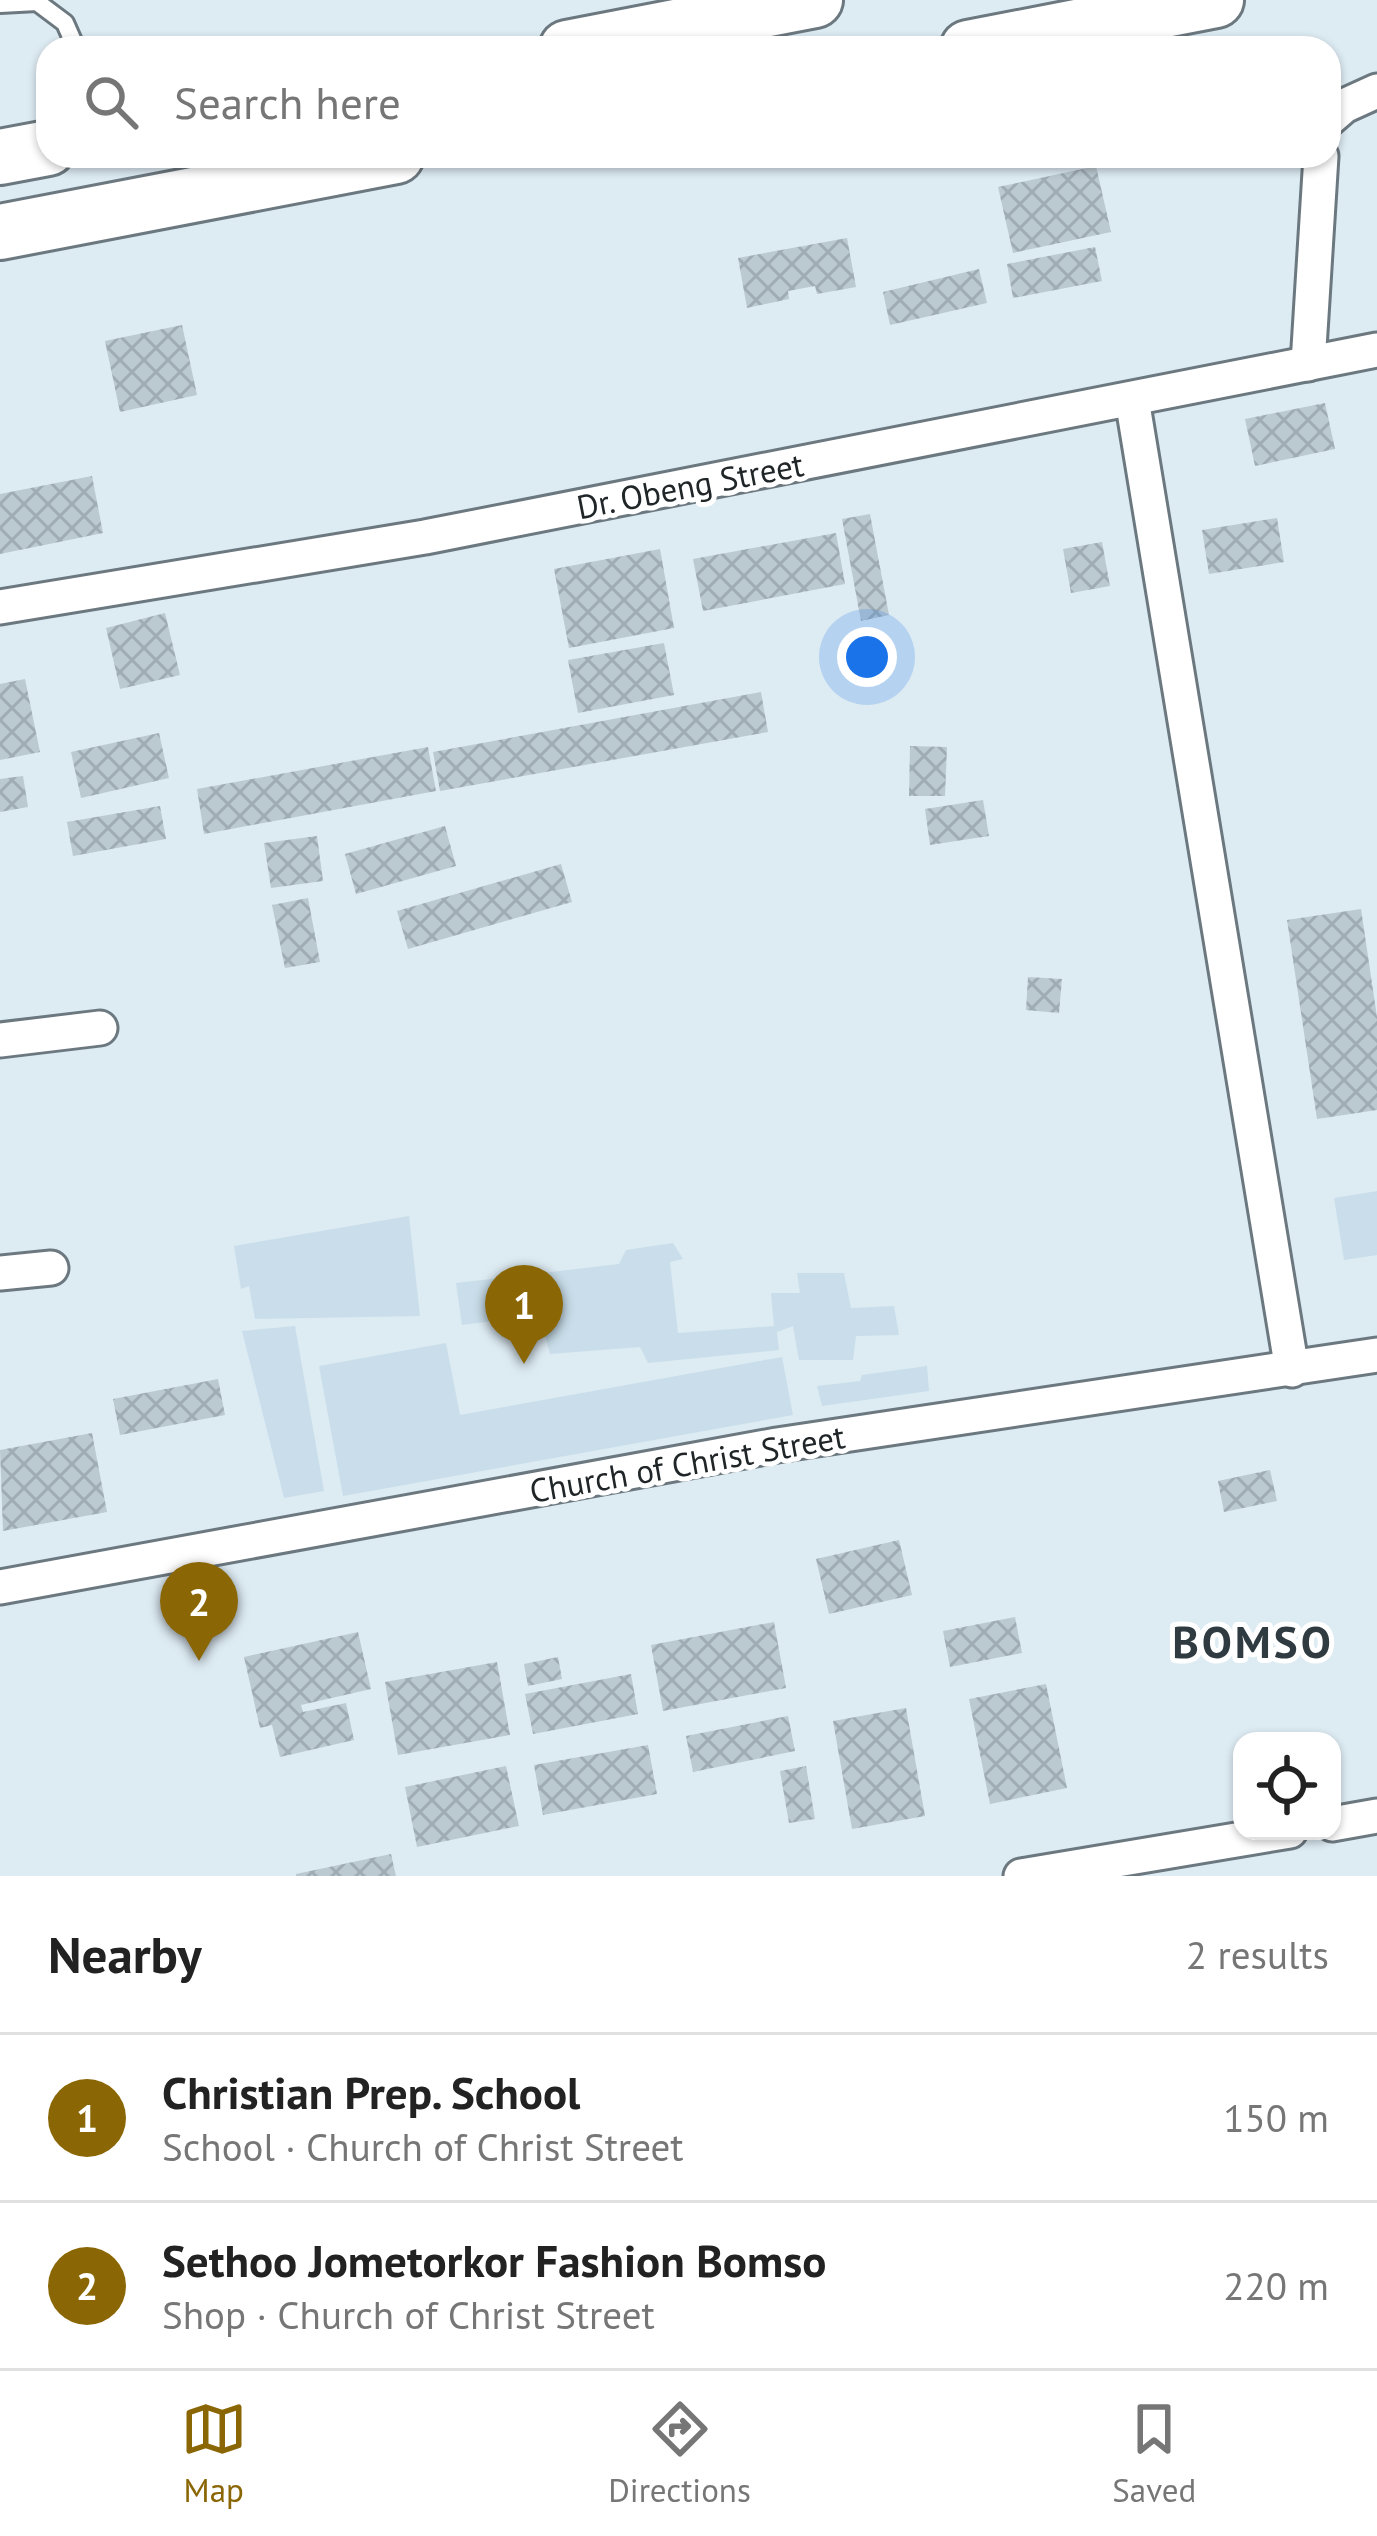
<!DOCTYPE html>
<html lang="en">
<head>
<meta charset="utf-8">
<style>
  body { margin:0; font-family:"PT Sans",sans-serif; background:#f6f6f6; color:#222 }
  .controls { position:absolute; right:36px; bottom:36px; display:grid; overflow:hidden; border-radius:24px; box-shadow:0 3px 9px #0004 }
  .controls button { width:108px; height:108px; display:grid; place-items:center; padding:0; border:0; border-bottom:3px solid #e0e0e0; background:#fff; color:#222; font:60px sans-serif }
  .you { position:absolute; left:867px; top:657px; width:42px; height:42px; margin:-30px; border:9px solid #fff; border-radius:50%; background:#1a73e8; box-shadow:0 0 0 18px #1a73e833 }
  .badge { display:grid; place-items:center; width:78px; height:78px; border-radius:50%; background:#8a6605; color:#fff; font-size:39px; font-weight:700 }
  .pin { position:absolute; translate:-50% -99px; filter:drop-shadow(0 3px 6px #0008) }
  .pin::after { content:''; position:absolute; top:63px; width:42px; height:36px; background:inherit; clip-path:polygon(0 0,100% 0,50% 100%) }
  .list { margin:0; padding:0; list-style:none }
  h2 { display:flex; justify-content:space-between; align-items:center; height:156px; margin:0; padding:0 48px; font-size:51px }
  h2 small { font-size:39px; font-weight:400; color:#767676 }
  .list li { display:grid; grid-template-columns:78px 1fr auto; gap:36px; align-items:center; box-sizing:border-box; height:168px; padding:0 48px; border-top:3px solid #e0e0e0 }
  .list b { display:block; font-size:45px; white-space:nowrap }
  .list p { margin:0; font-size:39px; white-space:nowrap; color:#767676 }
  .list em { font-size:39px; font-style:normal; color:#767676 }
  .icon { flex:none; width:66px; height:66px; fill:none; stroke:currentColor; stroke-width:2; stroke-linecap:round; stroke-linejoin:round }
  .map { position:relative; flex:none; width:1377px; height:1876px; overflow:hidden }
  .search { position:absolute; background:#fff; box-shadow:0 3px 9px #0004; left:36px; right:36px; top:36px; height:132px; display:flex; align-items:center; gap:30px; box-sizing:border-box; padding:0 42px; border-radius:36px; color:#767676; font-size:45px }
  .sheet { height:492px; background:#fff }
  nav { display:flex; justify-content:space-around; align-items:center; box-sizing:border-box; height:168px; border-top:3px solid #e0e0e0; background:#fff; font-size:33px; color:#767676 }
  nav a { display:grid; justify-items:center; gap:6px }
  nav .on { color:#8a6605 }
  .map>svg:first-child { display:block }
  .built { fill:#c9deea }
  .building { fill:url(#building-cross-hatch) }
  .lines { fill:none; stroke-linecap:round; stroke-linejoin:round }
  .service-casing { stroke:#6c787f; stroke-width:22 }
  .minor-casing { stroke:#6c787f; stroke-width:39 }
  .trunk-casing { stroke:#6c787f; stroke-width:60 }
  .service { stroke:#fff; stroke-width:16 }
  .minor { stroke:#fff; stroke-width:33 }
  .trunk { stroke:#fff; stroke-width:54 }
  .labels { text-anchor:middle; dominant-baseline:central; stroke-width:10; stroke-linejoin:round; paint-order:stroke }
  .street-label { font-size:33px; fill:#202528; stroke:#fff }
  .district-label { font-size:45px; font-weight:bold; letter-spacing:3px; fill:#2f3b41; stroke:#fff }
</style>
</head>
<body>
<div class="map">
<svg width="1377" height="1876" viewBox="0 0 1377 1876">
  <defs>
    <pattern id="building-cross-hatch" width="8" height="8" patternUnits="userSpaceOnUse" patternTransform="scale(3)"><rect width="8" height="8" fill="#bbc9d1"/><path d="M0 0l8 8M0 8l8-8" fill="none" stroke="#a0acb3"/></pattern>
  </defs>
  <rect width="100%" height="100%" fill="#ddebf3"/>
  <!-- built -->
  <g class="built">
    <polygon points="1377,1191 1377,1255 1344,1260 1334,1198"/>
    <polygon points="409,1216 420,1316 255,1319 249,1286 241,1289 234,1246"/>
    <polygon points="673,1243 683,1259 670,1262 678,1333 774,1326 771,1293 800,1293 797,1273 844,1273 851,1308 894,1306 899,1335 856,1336 853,1360 799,1360 793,1326 777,1332 779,1350 648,1363 640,1347 550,1354 539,1315 462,1325 456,1283 619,1264 626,1250"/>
    <polygon points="295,1326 324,1491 284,1498 242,1331"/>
    <polygon points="446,1343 460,1415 782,1357 793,1415 343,1496 319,1366"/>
    <polygon points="927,1366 929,1391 822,1406 817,1386 860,1381 862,1375"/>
  </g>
  <!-- building -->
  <g class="building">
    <polygon points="1096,166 1111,232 1013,253 998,187"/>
    <polygon points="847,238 856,287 817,294 815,286 788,291 789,299 747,308 738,258"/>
    <polygon points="1095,247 1102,281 1013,298 1007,264"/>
    <polygon points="979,269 987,303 890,325 883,292"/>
    <polygon points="182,325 197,395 120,412 105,341"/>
    <polygon points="1325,403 1335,449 1255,466 1245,419"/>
    <polygon points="92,476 103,533 0,554 0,494"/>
    <polygon points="870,514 889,615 861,621 842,519"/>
    <polygon points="1277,518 1284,562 1209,574 1202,530"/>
    <polygon points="836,533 845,584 703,611 693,559"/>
    <polygon points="1102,542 1110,586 1071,593 1063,549"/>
    <polygon points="660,549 674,628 569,648 554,569"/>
    <polygon points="165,613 180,675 120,689 106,628"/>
    <polygon points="664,643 674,695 578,713 568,660"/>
    <polygon points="25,679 40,752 0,760 0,684"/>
    <polygon points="761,692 768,732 440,791 433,752"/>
    <polygon points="159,733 169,778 81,798 71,752"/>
    <polygon points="910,746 947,747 945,796 909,796"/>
    <polygon points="428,747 436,791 204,834 197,789"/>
    <polygon points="23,776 28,807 0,812 0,779"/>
    <polygon points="983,800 989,836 930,845 925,809"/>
    <polygon points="160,806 166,839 73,856 67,822"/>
    <polygon points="445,826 456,866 356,894 345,854"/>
    <polygon points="317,836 323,881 271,888 264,843"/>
    <polygon points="561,864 572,902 408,949 397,911"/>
    <polygon points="308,898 320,962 285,968 272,905"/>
    <polygon points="1361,909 1377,1017 1377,1110 1317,1119 1287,920"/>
    <polygon points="1028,977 1062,979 1059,1013 1026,1010"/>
    <polygon points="218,1379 225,1415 120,1435 113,1399"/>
    <polygon points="92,1433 107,1512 3,1531 0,1450"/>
    <polygon points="1270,1470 1277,1501 1224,1512 1218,1481"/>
    <polygon points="899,1540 912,1595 829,1614 816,1559"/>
    <polygon points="1015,1617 1022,1653 950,1667 943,1631"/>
    <polygon points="774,1622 786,1688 663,1711 651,1645"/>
    <polygon points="358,1632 371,1689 301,1705 303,1712 346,1703 354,1740 280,1757 272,1725 260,1728 244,1657"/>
    <polygon points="558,1657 562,1679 528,1686 524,1664"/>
    <polygon points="497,1662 510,1735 398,1755 385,1682"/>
    <polygon points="631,1674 638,1714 533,1734 525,1694"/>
    <polygon points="1046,1684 1067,1788 990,1804 969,1699"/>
    <polygon points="906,1708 925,1816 852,1829 833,1721"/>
    <polygon points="788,1716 795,1751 693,1772 686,1736"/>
    <polygon points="648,1745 657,1794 543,1815 534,1765"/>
    <polygon points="506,1766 519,1826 417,1847 405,1787"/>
    <polygon points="806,1766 815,1819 789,1823 780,1771"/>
    <polygon points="391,1854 396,1876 296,1876 296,1874"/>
  </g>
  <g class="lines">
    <!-- service casing -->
    <g class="service-casing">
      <polyline id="service" points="0,4 37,2 65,23 76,48"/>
    </g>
    <!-- minor casing -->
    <g class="minor-casing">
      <g id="minor">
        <polyline points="1329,119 1344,106 1377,91"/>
        <polyline points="1308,364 1321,156"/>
        <polyline points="1132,399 1292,1370"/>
        <polyline points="0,607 425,537 1377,350"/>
        <polyline points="0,1040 100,1028"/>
        <polyline points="0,1273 51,1268"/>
        <polyline points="0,1587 777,1445 1377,1355"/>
        <polyline points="1332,1824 1377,1816"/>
        <polyline points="1021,1876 1290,1831"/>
      </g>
    </g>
    <!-- trunk casing -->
    <g class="trunk-casing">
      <g id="trunk">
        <polyline points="567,48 815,0"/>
        <polyline points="968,48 1216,0"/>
        <polyline points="0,157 48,148"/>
        <polyline points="0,232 396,156"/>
      </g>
    </g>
    <!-- service -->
    <use href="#service" class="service"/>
    <!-- minor -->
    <use href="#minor" class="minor"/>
    <!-- trunk -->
    <use href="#trunk" class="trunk"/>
  </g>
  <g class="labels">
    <!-- street labels -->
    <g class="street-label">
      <text transform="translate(690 485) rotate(-11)">Dr. Obeng Street</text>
      <text transform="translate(687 1463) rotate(-10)">Church of Christ Street</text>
    </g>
    <!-- district labels -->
    <g class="district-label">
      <text x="1253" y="1641">BOMSO</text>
    </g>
  </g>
</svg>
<div class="controls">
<button><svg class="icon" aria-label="locate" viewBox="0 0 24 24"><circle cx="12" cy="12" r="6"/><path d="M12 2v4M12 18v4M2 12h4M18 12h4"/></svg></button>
</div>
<div class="you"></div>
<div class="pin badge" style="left:524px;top:1364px">1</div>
<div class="pin badge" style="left:199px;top:1661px">2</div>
<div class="search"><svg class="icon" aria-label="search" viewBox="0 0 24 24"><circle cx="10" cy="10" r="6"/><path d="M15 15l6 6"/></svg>Search here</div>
</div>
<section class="sheet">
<h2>Nearby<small>2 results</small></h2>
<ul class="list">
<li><span class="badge">1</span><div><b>Christian Prep. School</b><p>School · Church of Christ Street</p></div><em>150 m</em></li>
<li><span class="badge">2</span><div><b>Sethoo Jometorkor Fashion Bomso</b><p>Shop · Church of Christ Street</p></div><em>220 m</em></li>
</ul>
</section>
<nav>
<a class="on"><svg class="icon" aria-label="map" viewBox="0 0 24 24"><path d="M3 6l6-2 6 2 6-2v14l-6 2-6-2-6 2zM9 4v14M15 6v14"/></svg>Map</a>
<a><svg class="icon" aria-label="directions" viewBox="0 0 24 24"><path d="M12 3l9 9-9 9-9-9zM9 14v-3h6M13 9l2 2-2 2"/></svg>Directions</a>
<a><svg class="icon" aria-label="saved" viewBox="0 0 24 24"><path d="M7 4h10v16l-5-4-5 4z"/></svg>Saved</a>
</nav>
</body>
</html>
